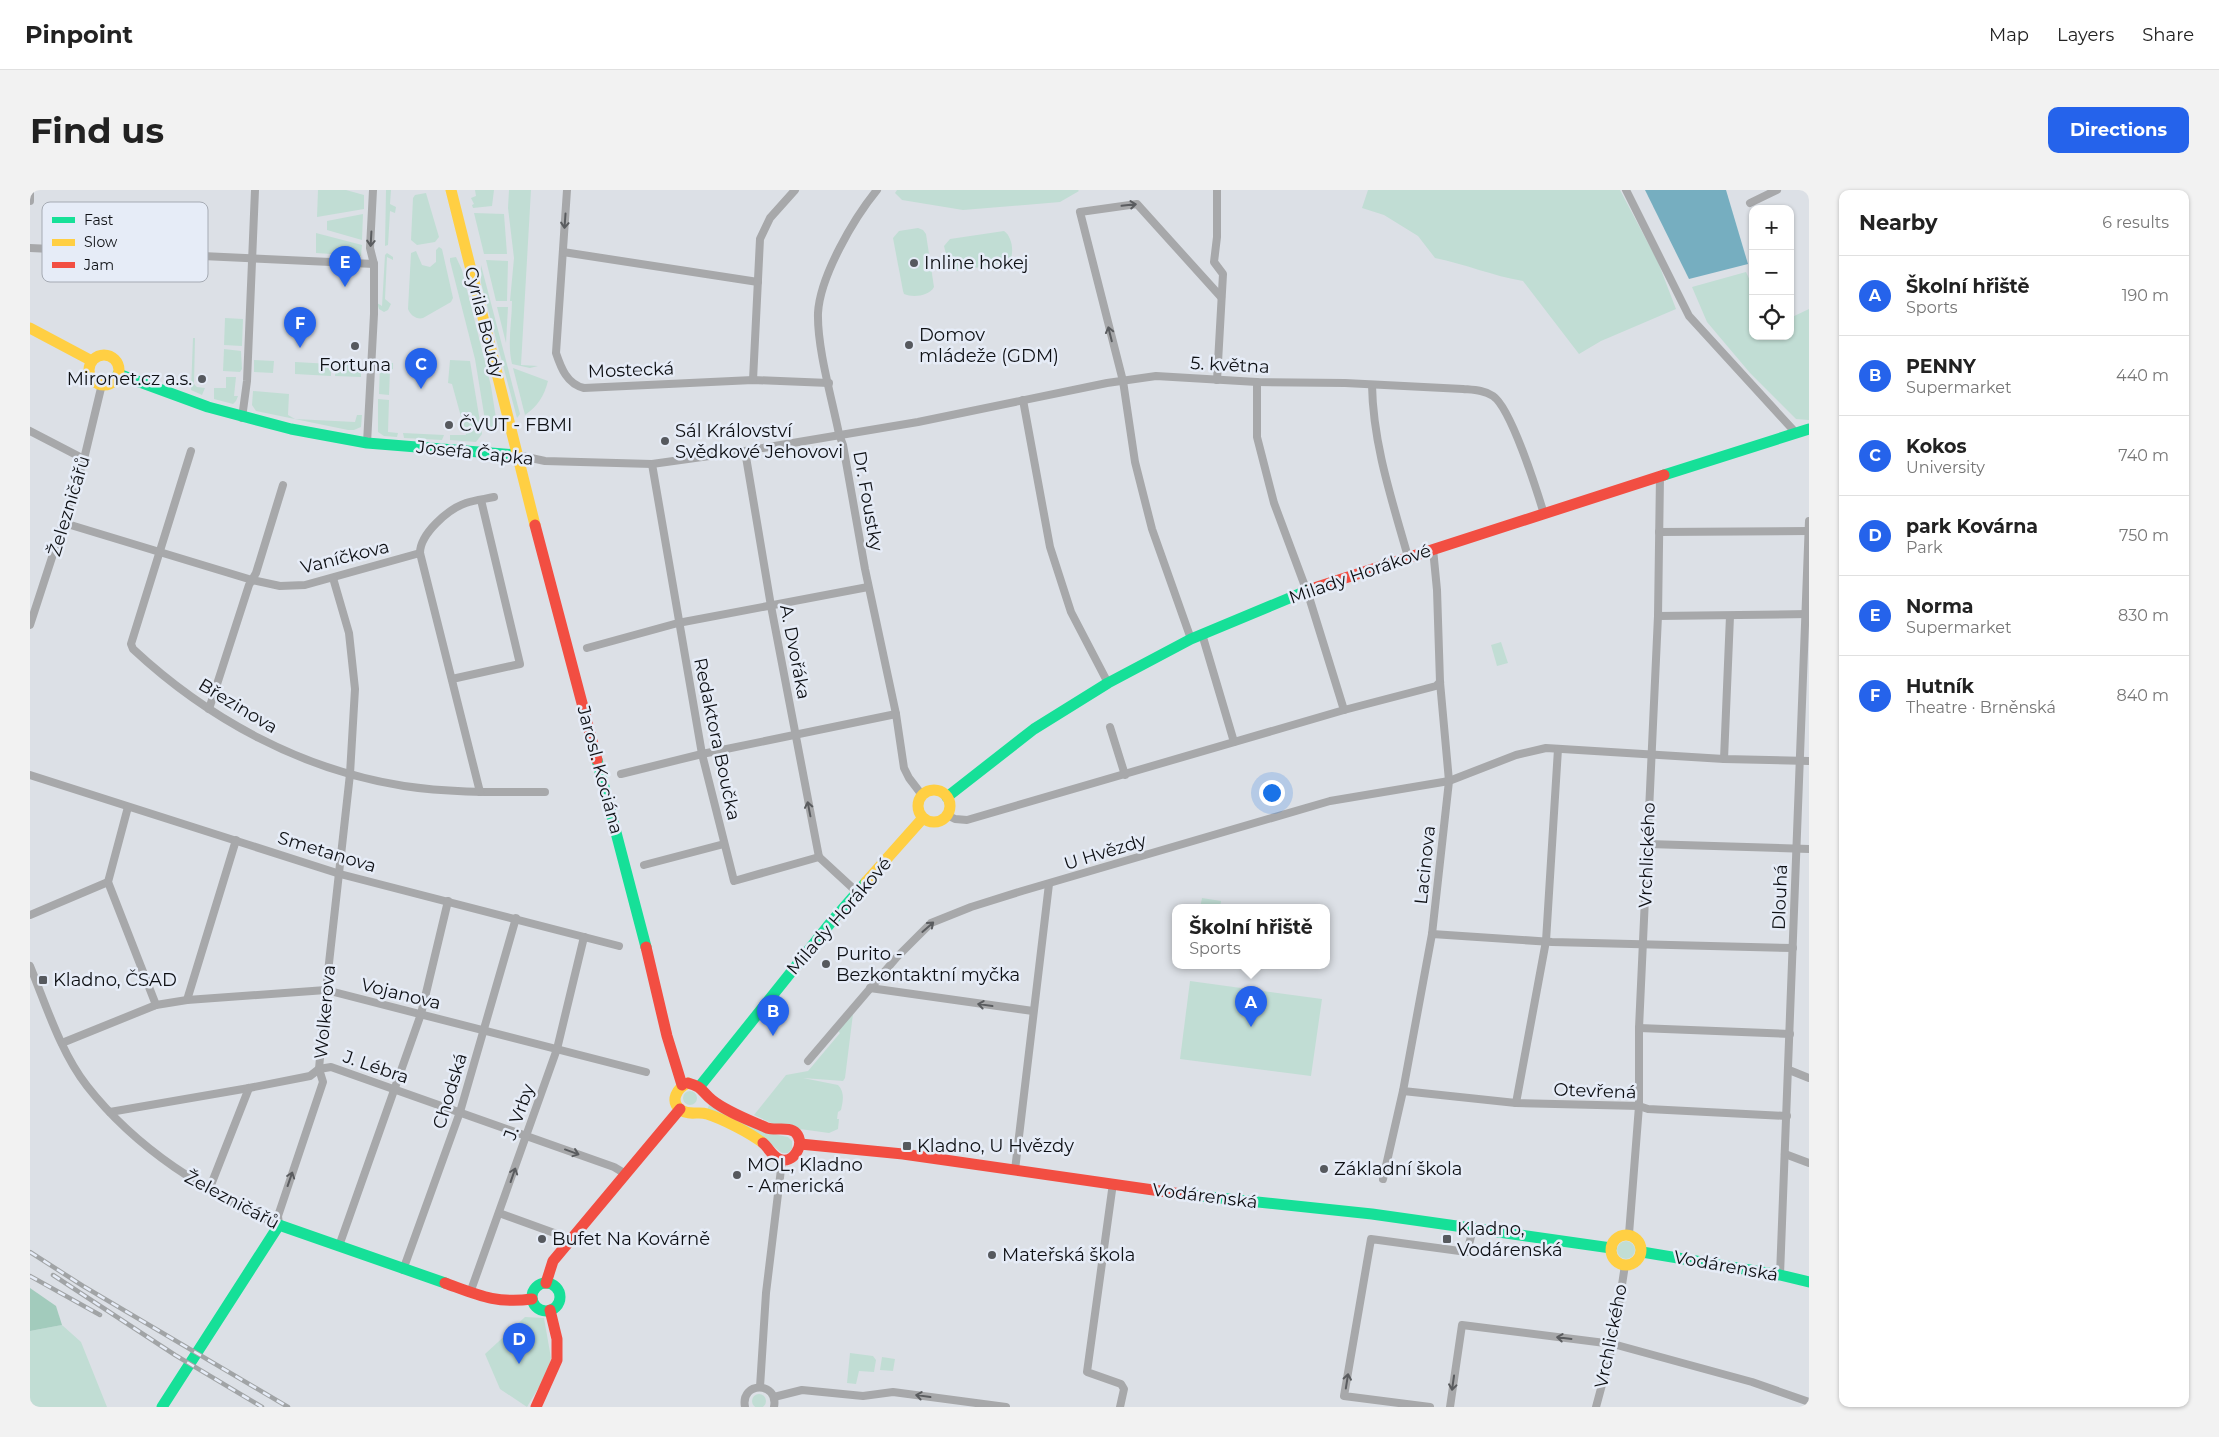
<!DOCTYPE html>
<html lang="en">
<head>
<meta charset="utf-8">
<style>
  body { margin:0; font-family:Montserrat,sans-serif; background:#f2f2f2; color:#222 }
  .controls { position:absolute; right:15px; top:15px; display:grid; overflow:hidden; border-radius:10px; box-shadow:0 1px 4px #0004 }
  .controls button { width:45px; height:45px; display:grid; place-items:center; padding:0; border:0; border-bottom:1px solid #e0e0e0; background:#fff; color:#222; font:25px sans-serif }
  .you { position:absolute; left:1241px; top:602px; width:18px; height:18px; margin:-12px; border:4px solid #fff; border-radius:50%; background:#1a73e8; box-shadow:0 0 0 8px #1a73e833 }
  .badge { display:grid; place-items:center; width:32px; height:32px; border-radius:50%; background:#2563eb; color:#fff; font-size:16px; font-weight:700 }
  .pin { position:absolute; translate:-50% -41px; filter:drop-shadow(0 1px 2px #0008) }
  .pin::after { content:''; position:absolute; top:26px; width:18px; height:15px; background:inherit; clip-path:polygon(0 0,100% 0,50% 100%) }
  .popup { position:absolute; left:1142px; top:714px; width:158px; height:65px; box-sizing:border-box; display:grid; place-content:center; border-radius:10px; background:#fff; filter:drop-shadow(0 1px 4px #0005); font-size:16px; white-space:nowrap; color:#767676 }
  .popup b { font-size:19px; color:#222 }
  .popup::after { content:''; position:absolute; left:50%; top:100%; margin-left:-10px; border:10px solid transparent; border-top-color:#fff }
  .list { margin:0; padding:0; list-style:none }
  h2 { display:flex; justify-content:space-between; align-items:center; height:65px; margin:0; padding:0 20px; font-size:21px }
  h2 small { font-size:16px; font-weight:400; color:#767676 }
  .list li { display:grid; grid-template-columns:32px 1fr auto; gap:15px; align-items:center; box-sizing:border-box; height:80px; padding:0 20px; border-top:1px solid #e0e0e0 }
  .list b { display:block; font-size:19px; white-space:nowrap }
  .list p { margin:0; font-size:16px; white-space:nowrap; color:#767676 }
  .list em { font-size:16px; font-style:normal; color:#767676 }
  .icon { flex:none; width:28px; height:28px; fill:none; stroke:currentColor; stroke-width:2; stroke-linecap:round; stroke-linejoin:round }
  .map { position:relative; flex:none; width:1779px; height:1217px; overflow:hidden; border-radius:10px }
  header { display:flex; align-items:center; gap:30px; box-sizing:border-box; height:70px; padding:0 25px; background:#fff; border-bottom:1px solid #e0e0e0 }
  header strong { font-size:24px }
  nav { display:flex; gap:28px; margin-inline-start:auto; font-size:18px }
  .intro { display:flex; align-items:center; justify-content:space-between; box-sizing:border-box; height:120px; padding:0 30px }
  h1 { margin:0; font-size:35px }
  .button { padding:12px 22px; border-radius:10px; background:#2563eb; color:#fff; font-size:18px; font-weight:700 }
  main { display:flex; gap:30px; padding:0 30px }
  aside { flex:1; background:#fff; border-radius:10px; box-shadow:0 1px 4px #0004 }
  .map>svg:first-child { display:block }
  .green { fill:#c1ddd4 }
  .forest { fill:#a2cbbc }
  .water { fill:#76aec0 }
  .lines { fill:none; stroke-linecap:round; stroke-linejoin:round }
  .street { stroke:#a7a8aa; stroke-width:8 }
  .fast { stroke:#16e098; stroke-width:11 }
  .slow { stroke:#ffcf43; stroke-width:11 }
  .jam { stroke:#f24e42; stroke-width:11 }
  .rail-casing { stroke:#a1a4a6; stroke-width:4.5 }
  .rail { stroke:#e6ecf7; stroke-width:2.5; stroke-dasharray:8; stroke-linecap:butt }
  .oneway { stroke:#5a5c5f }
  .poi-dot { fill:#56595e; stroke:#e6ecf7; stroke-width:2 }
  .labels { text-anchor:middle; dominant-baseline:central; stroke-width:5; stroke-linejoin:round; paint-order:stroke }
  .poi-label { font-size:18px; fill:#0e1014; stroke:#e6ecf7; text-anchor:start }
  .street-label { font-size:18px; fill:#0e1014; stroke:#e6ecf7 }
  .key { fill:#e6ecf7; stroke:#a5aab3; stroke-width:1 }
  .key-label { font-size:14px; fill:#0e1014 }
</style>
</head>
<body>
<header>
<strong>Pinpoint</strong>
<nav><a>Map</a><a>Layers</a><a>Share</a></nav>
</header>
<div class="intro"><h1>Find us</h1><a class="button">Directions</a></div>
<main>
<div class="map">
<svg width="1779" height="1217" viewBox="0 0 1779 1217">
  <rect width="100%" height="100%" fill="#dce0e6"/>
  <!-- green -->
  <g class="green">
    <polygon points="288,0 316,0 334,5 334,19 287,27"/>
    <polygon points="356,0 361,0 360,14 366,17 365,23 360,21 358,55 355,56"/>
    <polygon points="445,0 464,0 462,16 443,18 442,15 444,14 441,8 446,6"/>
    <path d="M479,0H501L491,175L508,176L500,178L482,174C477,153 482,132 482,111H480L484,68L478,18Z"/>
    <polygon points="867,0 1048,0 1049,1 1030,12 933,20 872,10 865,3"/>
    <path d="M1338,0H1590L1628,72L1646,119L1571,151L1549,164L1493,91C1463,86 1435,74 1405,68L1388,46L1354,25L1332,18Z"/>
    <polygon points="396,3 409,47 405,52 387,55 381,50 383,8 385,5"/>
    <polygon points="444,23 474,24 477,64 454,64"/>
    <polygon points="333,24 332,50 297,40 297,31"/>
    <path d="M888,38L893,40L896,44L904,97C899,106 883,108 874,104L873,101L863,48L869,41Z"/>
    <path d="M974,41C982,46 985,64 979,72L927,81L919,77L914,56L920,49Z"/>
    <polygon points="286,43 332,55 331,66 286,63"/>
    <path d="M409,57L412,59L423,108L421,112L393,128C387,130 380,125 378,119L381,63L386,61L392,75L400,77L406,72V60Z"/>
    <polygon points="357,63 363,67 363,70 357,67 355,109 361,114 358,120 354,122 349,119 347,113 352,116 355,65"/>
    <polygon points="426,67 432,80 461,196 467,235 461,237 457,235 455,230 445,169 420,71 420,68"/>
    <polygon points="456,70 478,71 477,111 466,111"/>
    <polygon points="451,75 490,224 487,228 451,93"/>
    <polygon points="1716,82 1723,97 1723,146 1760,146 1760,128 1779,119 1779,230 1766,229 1720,183 1677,132 1662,97"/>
    <polygon points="467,117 478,117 476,153"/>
    <polygon points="195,128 213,129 212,156 194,155"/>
    <polygon points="163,148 165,148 164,194 167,197 175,198 172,205 161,200"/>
    <polygon points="194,159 211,161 212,179 210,182 193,181"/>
    <polygon points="224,170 244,171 243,183 224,182"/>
    <polygon points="420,170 440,171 452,244 446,252 420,250 420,245 436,245 422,194 418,193"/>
    <polygon points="265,172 301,174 301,186 265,184"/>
    <polygon points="350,172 363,173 363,179 360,180 359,205 349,204"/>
    <polygon points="306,174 328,175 331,178 331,187 305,186"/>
    <path d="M483,178L518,191C514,206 508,216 495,225Z"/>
    <polygon points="196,187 206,187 204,206 208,206 206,211 203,214 184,209 184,198 196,198"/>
    <polygon points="223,201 259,204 258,225 265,229 325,232 327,225 332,225 331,237 324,240 318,240 226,221 222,215"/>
    <polygon points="348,209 359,210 358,242 368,243 367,247 354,246 348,242"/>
    <polygon points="373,243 414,245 412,250 374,248"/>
    <polygon points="1471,452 1478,473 1467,476 1461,455"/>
    <polygon points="1172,708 1191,711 1190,718 1170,718"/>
    <polygon points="1160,791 1292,809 1281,886 1150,869"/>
    <path d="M823,824L815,888L813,891L773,888L808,895C815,902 813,911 811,920L808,922L807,929H809L808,939L799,943L748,936L724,925L756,885L778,881L810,843L807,840Z"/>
    <circle cx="660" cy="908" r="7"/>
    <polygon points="680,913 748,945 758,947 762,951 762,959 758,963 752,963 743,956 677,920"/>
    <circle cx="1596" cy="1060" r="9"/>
    <polygon points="495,1127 514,1128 521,1168 518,1182 497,1217 470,1199 455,1164"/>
    <polygon points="32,1135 51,1152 77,1217 0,1217 0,1141"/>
    <polygon points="820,1163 843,1166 846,1170 844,1182 829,1181 826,1194 817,1193"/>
    <polygon points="852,1167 865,1169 863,1181 850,1180"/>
    <circle cx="729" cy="1211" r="7"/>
  </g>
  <!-- forest -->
  <polygon class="forest" points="0,1098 26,1116 32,1135 0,1141"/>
  <!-- water -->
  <polygon class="water" points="1615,0 1696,0 1718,74 1659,89"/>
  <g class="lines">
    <!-- street -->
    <g class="street">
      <path d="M537,0L526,163C531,178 537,194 554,198L723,190L799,193"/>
      <path d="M847,0C824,28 790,86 788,123C787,158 802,209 809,244L813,255L835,379L866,524L874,578L879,588L892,605"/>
      <polyline points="1187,0 1187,47 1184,72 1193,84 1187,190"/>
      <polyline points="1596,0 1659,126 1766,243"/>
      <polyline points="0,11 0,0"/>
      <polyline points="1720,13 1747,0"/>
      <polyline points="0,58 344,74"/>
      <polyline points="533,62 728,92"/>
      <polyline points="723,190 730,49 740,28 765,0"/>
      <polyline points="1227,192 1227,247 1244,313 1279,407 1314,520"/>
      <path d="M1342,195C1343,254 1362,310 1378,367"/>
      <polyline points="993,210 1020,357 1041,422 1078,493"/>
      <polyline points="212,228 217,191 225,0"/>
      <polyline points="0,241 54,269"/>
      <polyline points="337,253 344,124 344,74 340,58 343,0"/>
      <path d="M161,261L101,454L103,459C178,529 272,580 374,596C420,603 468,602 515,602"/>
      <polyline points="715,261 741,416 789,667"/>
      <path d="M487,265L515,271L622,274L715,261L888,232L1077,193L1126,186L1227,192L1315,193L1433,199C1444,200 1454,200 1463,206C1481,218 1507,301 1514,324"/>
      <polyline points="622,274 672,564 704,691 789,667"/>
      <polyline points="34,333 222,390 250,396 275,395 390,363"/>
      <polyline points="1629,342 1779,341"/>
      <polyline points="1628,426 1779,424"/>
      <polyline points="0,435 54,269 72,194"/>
      <polyline points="1172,444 1204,552"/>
      <polyline points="1161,449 1122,339 1105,272 1093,191 1050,22 1107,14 1191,107"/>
      <polyline points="557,458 648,433 838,397"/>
      <polyline points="422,489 490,474 451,310"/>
      <polyline points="179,519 219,395 226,383 253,295"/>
      <polyline points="1080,537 1095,585"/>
      <polyline points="1694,569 1700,426"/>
      <polyline points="591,584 672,564 866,524"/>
      <polyline points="0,585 310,684 589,756"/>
      <path d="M450,602L390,363C390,344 418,319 436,313C445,310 455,309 464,307"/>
      <polyline points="98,617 78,692 126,815"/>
      <polyline points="917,625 925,629 937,630 1314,520 1406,496 1410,492"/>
      <polyline points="1618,654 1779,659"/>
      <polyline points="789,667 827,702"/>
      <polyline points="614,675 694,654"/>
      <polyline points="0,725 78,692"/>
      <polyline points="1402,744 1522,752 1763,758"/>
      <path d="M0,776C16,815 31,863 57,896C107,960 176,1002 249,1035"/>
      <polyline points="840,798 1003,821"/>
      <polyline points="157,810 206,650"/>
      <polyline points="1609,838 1760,844"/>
      <polyline points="32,853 126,815 157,810 296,800 616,882"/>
      <polyline points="778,871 867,767 901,733 941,717 992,701 1300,611 1419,591 1486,565 1516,558 1694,569 1779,571"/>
      <polyline points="1759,880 1779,888"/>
      <polyline points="1373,901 1486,913 1609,916 1618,919 1757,926"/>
      <polyline points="1486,913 1516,751 1528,559"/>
      <polyline points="80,922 219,898 280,886 289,879 301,877 584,977 594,983"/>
      <polyline points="1755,964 1779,973"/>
      <polyline points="985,980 1019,694"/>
      <polyline points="1353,989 1373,901 1402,744 1419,591 1410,492 1407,400 1403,359"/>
      <polyline points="1083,993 1057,1182 1091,1194 1094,1199 1090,1217"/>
      <polyline points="179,1000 219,898"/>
      <polyline points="469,1023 527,1044 539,1051"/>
      <polyline points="249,1035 248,1026 293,892 289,879 296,800 320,584 325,499 319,443 303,388"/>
      <polyline points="1599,1044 1609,916 1609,838 1628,426 1630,286"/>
      <polyline points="309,1056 391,824 418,711"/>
      <polyline points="373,1080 430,922 486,728"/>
      <polyline points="1750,1085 1779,331"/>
      <polyline points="440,1103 527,859 554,747"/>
      <polyline points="730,1197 736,1103 752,971"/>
      <polyline points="744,1207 772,1200 833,1206 863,1202 976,1217"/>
      <path d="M715,1217C710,1191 749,1191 744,1217"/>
      <polyline points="1400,1217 1314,1206 1341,1049 1437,1062 1443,1039"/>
      <polyline points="1420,1217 1432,1135 1583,1154 1722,1192 1779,1212"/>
      <polyline points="1566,1217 1583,1154 1595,1075"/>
    </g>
    <!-- fast -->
    <g class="fast">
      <polyline points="88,184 178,217 261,239 337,253 487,265"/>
      <polyline points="1634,285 1779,239"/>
      <polyline points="567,570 616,757"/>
      <polyline points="917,607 1004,539 1078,493 1161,449 1281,399"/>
      <polyline points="670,896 802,731 836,692"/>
      <polyline points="1151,1004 1342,1024 1581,1058"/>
      <polyline points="1612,1062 1750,1085 1779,1092"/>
      <circle cx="516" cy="1107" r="14"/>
      <polyline points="132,1217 249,1035 415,1093"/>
    </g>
    <!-- slow -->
    <g class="slow">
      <polyline points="421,0 505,335"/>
      <polyline points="0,138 62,171"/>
      <circle cx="74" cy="180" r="15"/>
      <circle cx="904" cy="616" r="16"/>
      <polyline points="836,692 893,628"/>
      <path d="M658,893C647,898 639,911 651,920C659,926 669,921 677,924C693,929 720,943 733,953"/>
      <circle cx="1596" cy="1060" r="15"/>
    </g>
    <!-- jam -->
    <g class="jam">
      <polyline points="505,335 567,570"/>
      <polyline points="1281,399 1634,285"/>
      <polyline points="616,757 637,846 652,895"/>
      <path d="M658,893C673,897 671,901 682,910C697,922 719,930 737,938C745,941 760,936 766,943C776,954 763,975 749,969C742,966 738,957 733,953"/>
      <polyline points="770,954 873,964 1151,1004"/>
      <path d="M415,1093C448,1105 466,1114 502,1109"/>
      <polyline points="516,1093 523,1071 650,919"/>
      <polyline points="506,1217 527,1170 527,1149 520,1120"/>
    </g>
    <!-- rail casing -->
    <g class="rail-casing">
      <g id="rail">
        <polyline points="0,1062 53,1096 258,1217"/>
        <polyline points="23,1085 145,1165 232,1217"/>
        <polyline points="0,1086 70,1125"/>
      </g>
    </g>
    <!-- rail -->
    <use href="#rail" class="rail"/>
  </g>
  <!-- one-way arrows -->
  <defs><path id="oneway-shaft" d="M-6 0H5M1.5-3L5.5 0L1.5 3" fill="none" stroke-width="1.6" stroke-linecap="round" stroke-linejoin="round" transform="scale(1.25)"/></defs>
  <g class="oneway">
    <use href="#oneway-shaft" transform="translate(1099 15) rotate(-6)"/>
    <use href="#oneway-shaft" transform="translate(535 31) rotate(94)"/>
    <use href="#oneway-shaft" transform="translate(341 49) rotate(93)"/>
    <use href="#oneway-shaft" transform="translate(1080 144) rotate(-104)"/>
    <use href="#oneway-shaft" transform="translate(779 619) rotate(-101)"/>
    <use href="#oneway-shaft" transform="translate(898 737) rotate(-41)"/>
    <use href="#oneway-shaft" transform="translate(955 815) rotate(-172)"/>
    <use href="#oneway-shaft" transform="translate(542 962) rotate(20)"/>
    <use href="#oneway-shaft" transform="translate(483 985) rotate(-71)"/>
    <use href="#oneway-shaft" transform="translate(260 989) rotate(-71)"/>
    <use href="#oneway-shaft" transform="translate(1534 1148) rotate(-173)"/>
    <use href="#oneway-shaft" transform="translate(1317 1191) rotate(-81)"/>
    <use href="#oneway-shaft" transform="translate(1423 1193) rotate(98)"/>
    <use href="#oneway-shaft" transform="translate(893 1206) rotate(-172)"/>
  </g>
  <!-- markers -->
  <g class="poi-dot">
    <circle cx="884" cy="73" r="5"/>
    <circle cx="879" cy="155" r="5"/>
    <circle cx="325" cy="156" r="5"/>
    <circle cx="172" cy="189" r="5"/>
    <circle cx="419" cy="235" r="5"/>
    <circle cx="635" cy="251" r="5"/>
    <circle cx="796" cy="774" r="5"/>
    <rect x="8" y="785" width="10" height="10" rx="2.5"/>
    <rect x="872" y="951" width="10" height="10" rx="2.5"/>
    <circle cx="1294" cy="979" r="5"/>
    <circle cx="707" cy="985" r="5"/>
    <circle cx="512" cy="1049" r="5"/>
    <rect x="1412" y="1044" width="10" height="10" rx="2.5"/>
    <circle cx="962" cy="1065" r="5"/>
  </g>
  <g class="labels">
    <!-- poi labels -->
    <g class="poi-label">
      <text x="894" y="73">Inline hokej</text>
      <text x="889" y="145">Domov<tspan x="889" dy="21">mládeže (GDM)</tspan></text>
      <text x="325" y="175" text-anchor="middle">Fortuna</text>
      <text x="162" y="189" text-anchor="end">Mironet.cz a.s.</text>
      <text x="429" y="235">ČVUT - FBMI</text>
      <text x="645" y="241">Sál Království<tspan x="645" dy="21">Svědkové Jehovovi</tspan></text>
      <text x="806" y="764">Purito -<tspan x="806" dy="21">Bezkontaktní myčka</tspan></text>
      <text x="23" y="790">Kladno, ČSAD</text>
      <text x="887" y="956">Kladno, U Hvězdy</text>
      <text x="717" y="975">MOL, Kladno<tspan x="717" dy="21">- Americká</tspan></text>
      <text x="1304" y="979">Základní škola</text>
      <text x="1427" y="1039">Kladno,<tspan x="1427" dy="21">Vodárenská</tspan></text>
      <text x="522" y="1049">Bufet Na Kovárně</text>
      <text x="972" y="1065">Mateřská škola</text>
    </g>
    <!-- street labels -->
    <g class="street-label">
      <text transform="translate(454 132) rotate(76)">Cyrila Boudy</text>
      <text transform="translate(1200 175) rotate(3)">5. května</text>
      <text transform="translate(601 180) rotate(-2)">Mostecká</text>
      <text transform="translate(445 263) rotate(6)">Josefa Čapka</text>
      <text transform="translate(838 311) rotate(80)">Dr. Foustky</text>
      <text transform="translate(39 316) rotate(-73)">Železničářů</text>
      <text transform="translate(315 367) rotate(-14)">Vaníčkova</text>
      <text transform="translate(1330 384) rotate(-19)">Milady Horákové</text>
      <text transform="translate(765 462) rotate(79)">A. Dvořáka</text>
      <text transform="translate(208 516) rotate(31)">Březinova</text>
      <text transform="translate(687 549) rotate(78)">Redaktora Boučka</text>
      <text transform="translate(570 580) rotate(75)">Jarosl. Kociána</text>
      <text transform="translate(297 662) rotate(17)">Smetanova</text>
      <text transform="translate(1075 662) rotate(-17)">U Hvězdy</text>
      <text transform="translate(1617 665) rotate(-88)">Vrchlického</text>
      <text transform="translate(1395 675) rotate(-84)">Lacinova</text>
      <text transform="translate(1750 707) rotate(-88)">Dlouhá</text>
      <text transform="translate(809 726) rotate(-49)">Milady Horákové</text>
      <text transform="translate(371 804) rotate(14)">Vojanova</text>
      <text transform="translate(295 822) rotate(-85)">Wolkerova</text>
      <text transform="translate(346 877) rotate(19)">J. Lébra</text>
      <text transform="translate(420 901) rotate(-73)">Chodská</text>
      <text transform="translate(1565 901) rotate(2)">Otevřená</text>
      <text transform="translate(489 922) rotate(-70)">J. Vrby</text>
      <text transform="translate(1175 1006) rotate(7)">Vodárenská</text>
      <text transform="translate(202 1010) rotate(28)">Železničářů</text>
      <text transform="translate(1696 1076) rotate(10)">Vodárenská</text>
      <text transform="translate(1581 1146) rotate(-79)">Vrchlického</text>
    </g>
  </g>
  <!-- legend -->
  <rect x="12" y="12" width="166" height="80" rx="8" class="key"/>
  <rect x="22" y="27" width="23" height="6" fill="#16e098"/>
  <rect x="22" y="49" width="23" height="7" fill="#ffcf43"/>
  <rect x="22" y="72" width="23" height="6" fill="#f24e42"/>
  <g class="key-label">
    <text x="54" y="35">Fast</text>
    <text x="54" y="57">Slow</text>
    <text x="54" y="80">Jam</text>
  </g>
</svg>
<div class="controls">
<button>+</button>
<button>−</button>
<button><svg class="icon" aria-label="locate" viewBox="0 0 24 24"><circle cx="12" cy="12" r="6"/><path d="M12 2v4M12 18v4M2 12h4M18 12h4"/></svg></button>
</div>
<div class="you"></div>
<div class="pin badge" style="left:1221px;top:837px">A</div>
<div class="popup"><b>Školní hřiště</b>Sports</div>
<div class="pin badge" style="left:743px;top:846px">B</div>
<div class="pin badge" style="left:391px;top:199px">C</div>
<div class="pin badge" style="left:489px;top:1174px">D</div>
<div class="pin badge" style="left:315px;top:97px">E</div>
<div class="pin badge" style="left:270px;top:158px">F</div>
</div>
<aside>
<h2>Nearby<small>6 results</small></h2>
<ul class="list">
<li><span class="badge">A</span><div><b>Školní hřiště</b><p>Sports</p></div><em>190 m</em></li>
<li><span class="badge">B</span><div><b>PENNY</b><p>Supermarket</p></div><em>440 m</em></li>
<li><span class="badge">C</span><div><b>Kokos</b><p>University</p></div><em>740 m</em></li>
<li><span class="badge">D</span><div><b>park Kovárna</b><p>Park</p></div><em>750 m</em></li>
<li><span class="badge">E</span><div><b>Norma</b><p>Supermarket</p></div><em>830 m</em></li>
<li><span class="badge">F</span><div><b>Hutník</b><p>Theatre · Brněnská</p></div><em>840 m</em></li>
</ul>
</aside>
</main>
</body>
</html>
